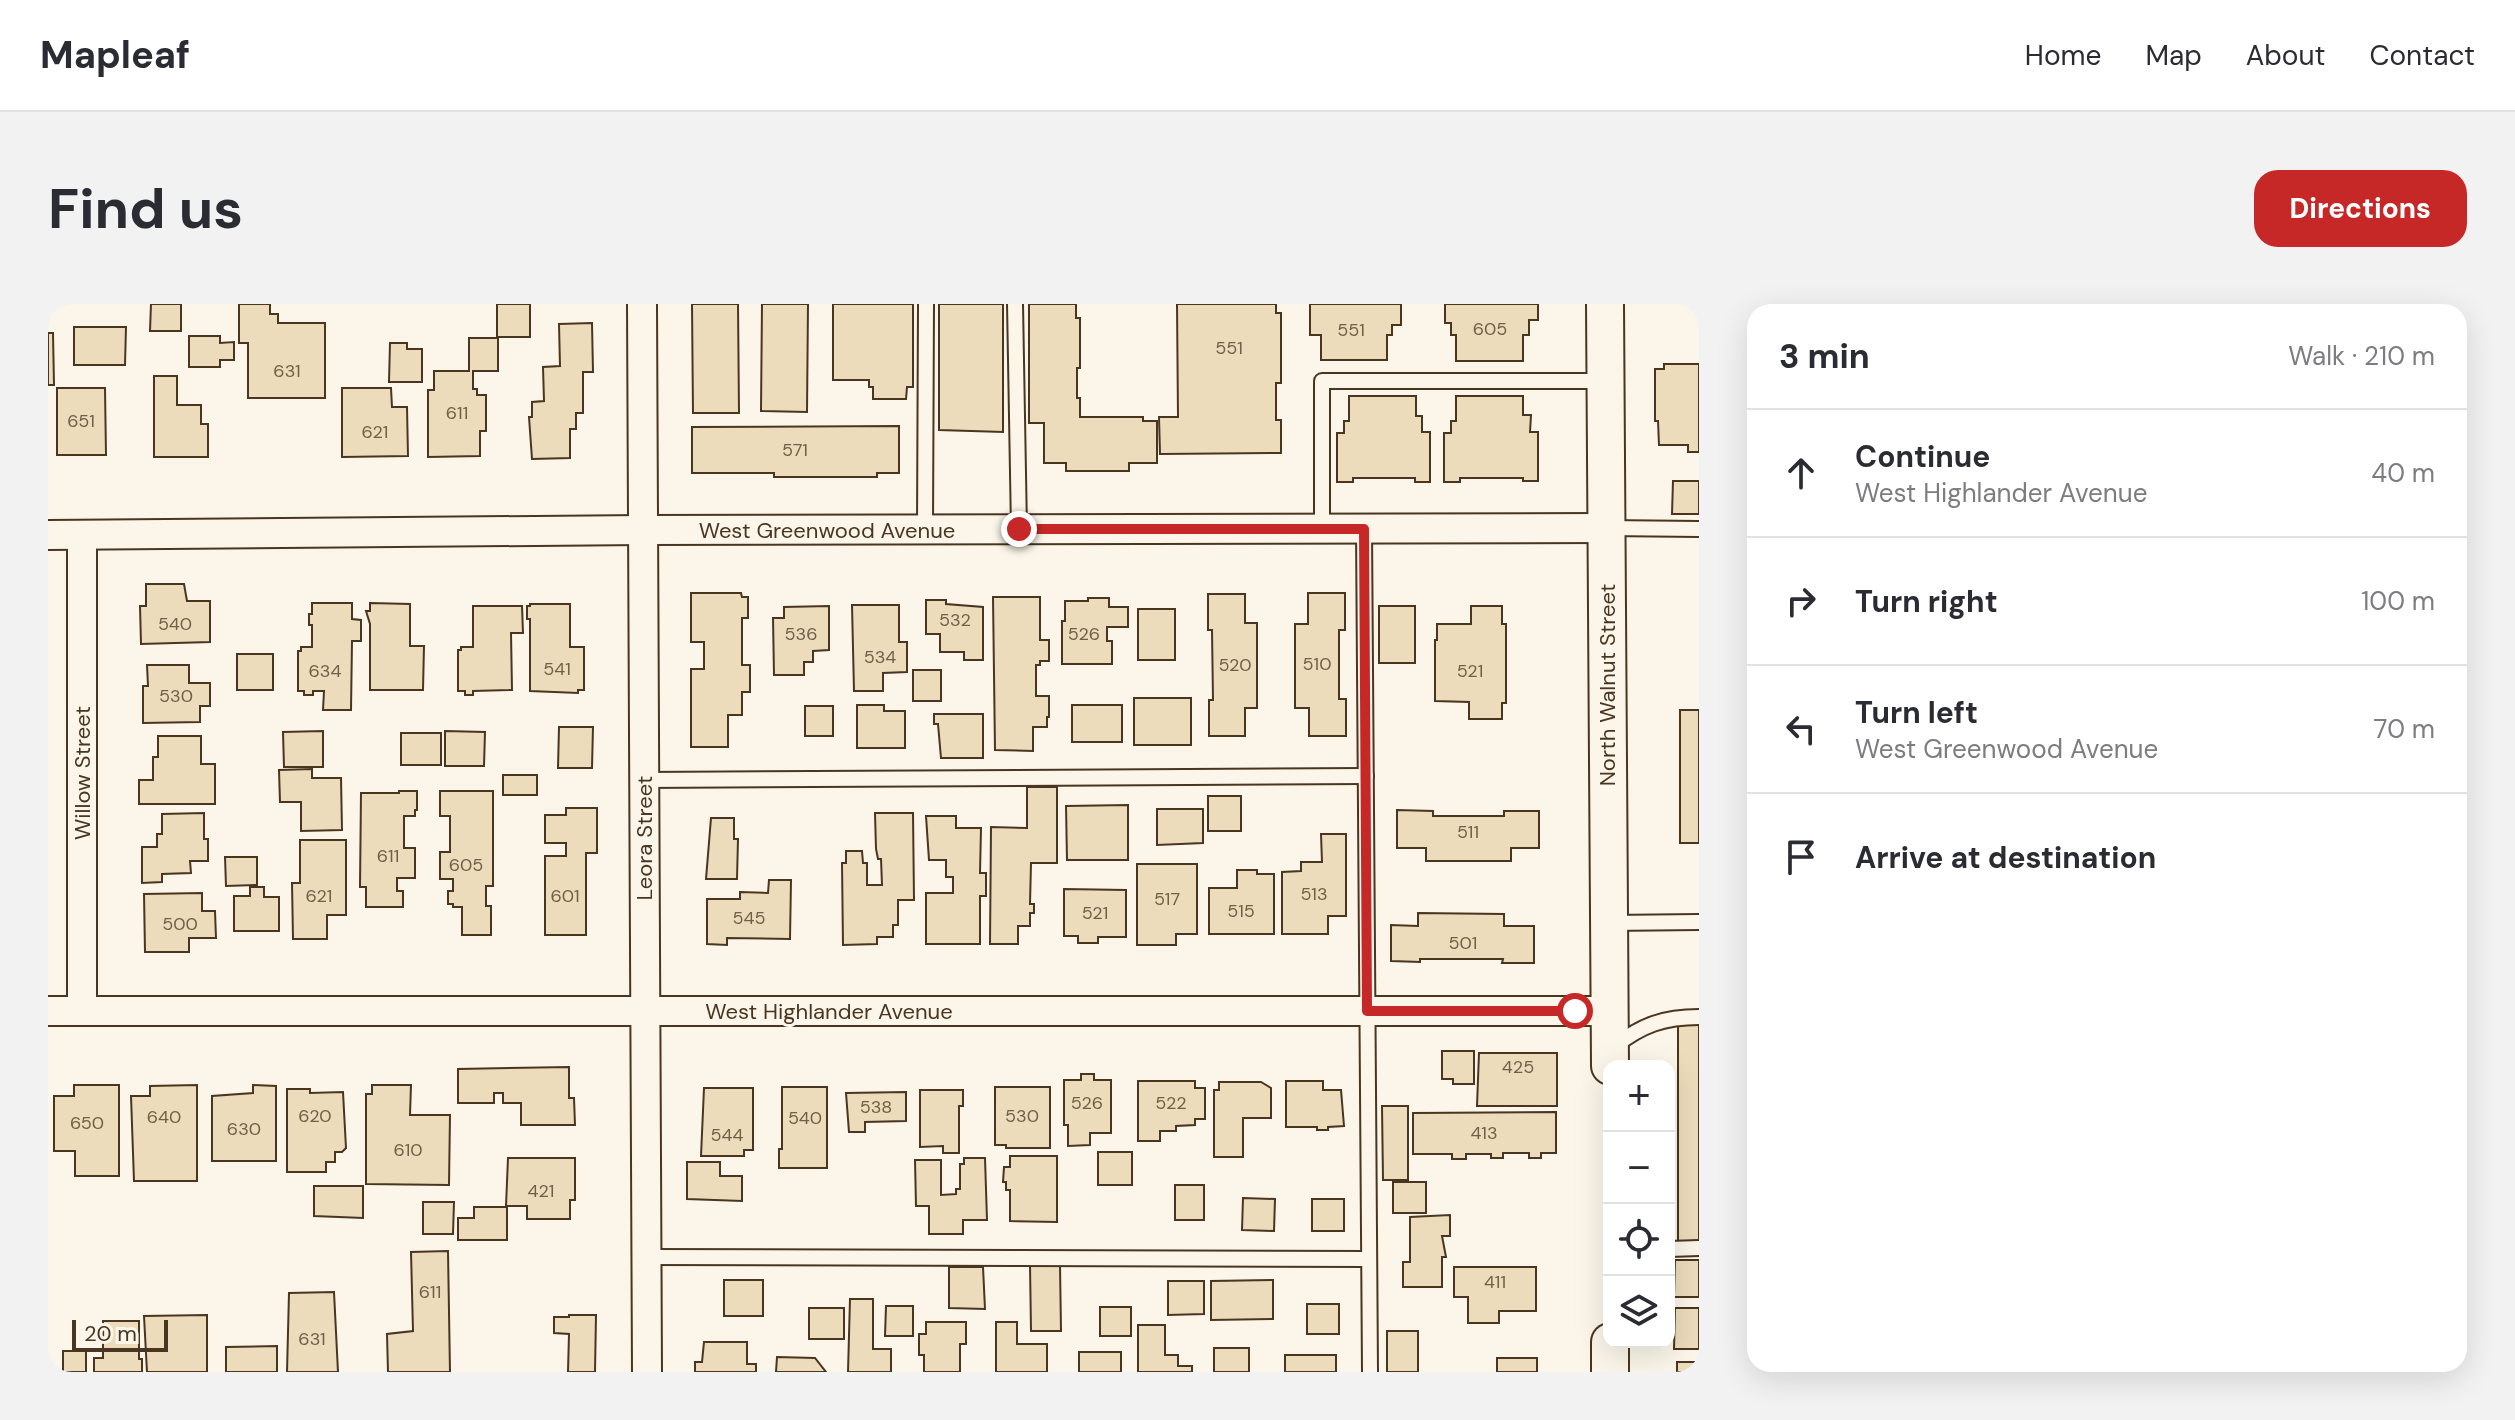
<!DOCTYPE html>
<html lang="en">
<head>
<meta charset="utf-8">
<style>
  body { margin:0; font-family:"DM Sans",sans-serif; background:#f2f2f3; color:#2b2b33 }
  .controls { position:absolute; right:24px; bottom:24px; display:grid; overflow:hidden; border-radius:16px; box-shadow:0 8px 32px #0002 }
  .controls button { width:72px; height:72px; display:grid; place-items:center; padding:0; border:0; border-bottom:2px solid #e1e1e2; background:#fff; color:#2b2b33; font:40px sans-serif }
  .scale { position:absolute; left:24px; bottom:20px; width:96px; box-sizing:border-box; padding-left:8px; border:4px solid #4a3520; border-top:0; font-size:22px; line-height:28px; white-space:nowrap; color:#4a3520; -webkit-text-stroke:6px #fbf6e9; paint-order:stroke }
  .stop { position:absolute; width:24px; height:24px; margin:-18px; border:6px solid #c62828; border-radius:50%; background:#fff }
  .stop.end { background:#c62828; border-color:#fff; box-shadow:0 2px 8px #0008 }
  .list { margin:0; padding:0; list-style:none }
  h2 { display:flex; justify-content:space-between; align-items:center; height:104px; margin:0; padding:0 32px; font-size:34px }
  h2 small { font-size:26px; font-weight:400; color:#7c7c81 }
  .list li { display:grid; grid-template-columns:52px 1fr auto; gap:24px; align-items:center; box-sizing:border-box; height:128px; padding:0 32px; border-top:2px solid #e1e1e2 }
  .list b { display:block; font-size:30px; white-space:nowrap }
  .list p { margin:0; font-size:26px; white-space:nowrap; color:#7c7c81 }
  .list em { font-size:26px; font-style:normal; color:#7c7c81 }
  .icon { flex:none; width:44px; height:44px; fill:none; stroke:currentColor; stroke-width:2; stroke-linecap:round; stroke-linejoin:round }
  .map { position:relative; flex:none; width:1651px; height:1068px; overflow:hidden; border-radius:24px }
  header { display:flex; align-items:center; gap:48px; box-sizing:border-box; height:112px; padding:0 40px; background:#fff; border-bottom:2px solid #e1e1e2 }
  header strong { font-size:38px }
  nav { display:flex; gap:44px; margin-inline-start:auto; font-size:28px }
  .intro { display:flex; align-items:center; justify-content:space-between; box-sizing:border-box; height:192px; padding:0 48px }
  h1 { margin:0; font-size:56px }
  .button { padding:20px 36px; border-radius:24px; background:#c62828; color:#fff; font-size:28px; font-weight:700 }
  main { display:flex; gap:48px; padding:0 48px }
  aside { flex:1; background:#fff; border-radius:24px; box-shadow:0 8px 32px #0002 }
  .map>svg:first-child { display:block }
  .building { fill:#ecdcbc; stroke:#4a3520; stroke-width:2 }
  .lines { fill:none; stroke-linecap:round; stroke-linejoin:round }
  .service-casing { stroke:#4a3520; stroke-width:18 }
  .minor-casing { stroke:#4a3520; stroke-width:32 }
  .tertiary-casing { stroke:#4a3520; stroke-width:40 }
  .service { stroke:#fbf6e9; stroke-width:14 }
  .minor { stroke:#fbf6e9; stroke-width:28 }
  .tertiary { stroke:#fbf6e9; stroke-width:36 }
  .route { stroke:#c62828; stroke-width:10 }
  .labels { text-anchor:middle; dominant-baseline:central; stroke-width:6; stroke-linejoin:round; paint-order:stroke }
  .number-label { font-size:18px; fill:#725f47 }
  .street-label { font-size:22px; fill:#4a3520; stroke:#fbf6e9 }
</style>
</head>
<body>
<header>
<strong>Mapleaf</strong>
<nav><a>Home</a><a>Map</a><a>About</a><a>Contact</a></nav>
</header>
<div class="intro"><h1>Find us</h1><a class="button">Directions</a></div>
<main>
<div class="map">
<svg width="1651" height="1068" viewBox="0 0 1651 1068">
  <rect width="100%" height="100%" fill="#fbf6e9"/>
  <!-- building -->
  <g class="building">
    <polygon points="103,0 133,0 133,27 102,27"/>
    <polygon points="191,0 222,0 222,10 230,10 230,19 277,19 277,94 200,94 200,39 191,39"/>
    <rect x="449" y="0" width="33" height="33"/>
    <polygon points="644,0 690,0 691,109 645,109"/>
    <polygon points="714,0 760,0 759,108 713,107"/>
    <polygon points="785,0 865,0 865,83 859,83 858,95 825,95 825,83 821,83 821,76 785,76"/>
    <polygon points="891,0 955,0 955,128 891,126"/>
    <polygon points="981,0 1028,0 1028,14 1032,14 1032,64 1029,64 1029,94 1032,94 1032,113 1095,113 1095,117 1109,117 1109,159 1081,159 1081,167 1018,167 1018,159 996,159 996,119 981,119"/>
    <polygon points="1129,0 1228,0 1228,9 1233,9 1233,79 1228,79 1228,116 1233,116 1233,149 1112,150 1111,113 1130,113"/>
    <polygon points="1262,0 1353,0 1353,21 1344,21 1344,31 1339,31 1339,56 1273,56 1273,31 1262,31"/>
    <polygon points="1397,0 1490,0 1490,16 1481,16 1481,31 1475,31 1475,57 1408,57 1408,31 1403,31 1403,19 1397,19"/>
    <polygon points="544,19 545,68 535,68 535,109 528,109 528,125 522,125 522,154 484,155 481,113 484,113 484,98 496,97 495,63 512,62 511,20"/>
    <polygon points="26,23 78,23 77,61 26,61"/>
    <polygon points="0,29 5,29 6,81 0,81"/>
    <polygon points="141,32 172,32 172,39 186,38 186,56 172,56 172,63 141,63"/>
    <polygon points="421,34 450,34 450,67 425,67 425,85 429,85 429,91 438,91 438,127 432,127 432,152 380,153 380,86 386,86 386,67 421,67"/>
    <polygon points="342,39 359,39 359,45 374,45 374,78 341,78"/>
    <polygon points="1616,60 1651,60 1651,148 1640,148 1640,141 1611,141 1610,117 1607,117 1607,65 1616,65"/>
    <polygon points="106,72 129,72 129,101 153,101 153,120 160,120 160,153 106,153"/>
    <polygon points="9,84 57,84 58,151 9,151"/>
    <polygon points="294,84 343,84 344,103 359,103 360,152 294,153"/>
    <polygon points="1301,92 1368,92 1368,112 1374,112 1374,128 1382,128 1382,178 1367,178 1367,174 1305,174 1305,178 1289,178 1289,129 1296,129 1296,117 1301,117"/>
    <polygon points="1408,92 1475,92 1475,111 1483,111 1482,128 1490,128 1490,177 1475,177 1475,174 1412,174 1412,178 1396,178 1396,129 1403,129 1403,117 1408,117"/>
    <polygon points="851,122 851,169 829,169 829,173 726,173 726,169 644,169 644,123"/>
    <polygon points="1625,177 1651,177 1651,210 1624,210"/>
    <polygon points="98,280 136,280 139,297 162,297 162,338 93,340 92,302 98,302"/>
    <polygon points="643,289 693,289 694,293 700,293 700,314 694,314 694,361 702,361 702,388 694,388 694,411 680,411 680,443 643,443 643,365 656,365 656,338 643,338"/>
    <polygon points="1260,289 1297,289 1297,326 1291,326 1291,395 1298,395 1298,432 1261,432 1261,404 1247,404 1247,320 1260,320"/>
    <polygon points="1160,290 1197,290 1197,319 1209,319 1209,404 1197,404 1197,432 1161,432 1161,396 1165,396 1164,326 1160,326"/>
    <polygon points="945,293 992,293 992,336 1001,336 1001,357 992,357 992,361 988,361 988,392 1001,392 1001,413 999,413 999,423 985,423 985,447 947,446"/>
    <polygon points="1040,294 1061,294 1061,303 1080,303 1080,323 1059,323 1059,337 1064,337 1064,360 1014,360 1014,317 1017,317 1017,297 1040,297"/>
    <polygon points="878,296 898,296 898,300 935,303 935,356 916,356 916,348 892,348 892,330 878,330"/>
    <polygon points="264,299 304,299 304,315 313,316 313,337 304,337 303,406 275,406 276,387 265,387 265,391 256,391 256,387 250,387 250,347 253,347 253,343 264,343 264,321 261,321 261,310 264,310"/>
    <polygon points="322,299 362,300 362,342 376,342 375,386 322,386 322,320 318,307 322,307"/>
    <polygon points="482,300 522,300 522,343 536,343 536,386 530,386 530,389 482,387 482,315 479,315 479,302 482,302"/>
    <polygon points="804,301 851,301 851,338 859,338 859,368 835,369 835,387 806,387"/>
    <polygon points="425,302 474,302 475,329 463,329 464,386 425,387 425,391 417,391 417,387 410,387 410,346 413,346 413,343 425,343"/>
    <polygon points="781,302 781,346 765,347 765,358 756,358 756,371 726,371 725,314 736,314 736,303"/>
    <rect x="1331" y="302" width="36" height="57"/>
    <polygon points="1423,302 1454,302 1454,320 1458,320 1458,399 1454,399 1454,415 1421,415 1421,398 1387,397 1387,336 1389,336 1389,320 1423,320"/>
    <rect x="1090" y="305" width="37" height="51"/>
    <rect x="189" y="350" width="36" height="36"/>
    <polygon points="99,361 141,361 141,379 162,379 162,402 152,402 152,418 95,419 95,382 100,382"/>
    <rect x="865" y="366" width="28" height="31"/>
    <rect x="1086" y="394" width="57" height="47"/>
    <polygon points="809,401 836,401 836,407 857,407 857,444 809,444"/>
    <rect x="1024" y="401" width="50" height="37"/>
    <rect x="757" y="402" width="28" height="30"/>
    <rect x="1632" y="406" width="19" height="133"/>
    <polygon points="886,410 935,410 935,454 893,454 890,420 886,420"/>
    <polygon points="511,423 545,423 544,464 510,464"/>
    <polygon points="275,427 275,463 236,463 235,428"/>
    <polygon points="397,427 437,428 436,462 397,462"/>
    <rect x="353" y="429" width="40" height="32"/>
    <polygon points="110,432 153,432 153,460 167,460 167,500 91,500 91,476 105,476 105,453 110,453"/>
    <polygon points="264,465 264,474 293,474 294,526 253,527 253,498 232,498 231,466"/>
    <rect x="455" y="471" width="34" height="20"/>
    <polygon points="979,483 1009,483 1009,559 983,559 982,600 986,600 986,609 982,609 982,622 970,622 970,640 942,640 943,523 979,524"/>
    <polygon points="351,487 369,487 369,506 367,506 367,512 356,512 356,544 367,544 367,574 349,574 349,587 355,587 355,603 318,603 318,583 312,583 313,489 351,489"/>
    <polygon points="392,487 445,487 445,582 438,582 438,602 443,602 443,631 414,631 414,603 405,603 405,600 400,600 400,587 405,587 405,575 392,575 392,548 402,548 402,512 392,512"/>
    <rect x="1160" y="492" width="33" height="35"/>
    <polygon points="1080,501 1080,556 1019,556 1018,502"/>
    <polygon points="518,504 549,504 549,549 538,549 538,631 497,631 497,552 518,552 518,539 497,539 497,511 518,511"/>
    <polygon points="1109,505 1155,505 1155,539 1109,541"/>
    <polygon points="1349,506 1385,507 1385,512 1456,512 1456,507 1491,507 1491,544 1463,544 1463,557 1378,557 1378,544 1349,544"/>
    <polygon points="156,509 156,535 160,535 160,557 142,557 143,569 114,570 114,578 94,579 94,543 109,543 109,530 114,530 114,510"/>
    <polygon points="827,509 865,509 866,596 850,596 850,621 845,621 845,633 829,633 829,640 795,641 794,559 798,559 798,547 814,547 815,559 819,559 819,581 834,581 833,555 830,555 828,545"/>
    <polygon points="878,512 908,512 908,524 933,524 932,569 938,569 938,592 932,592 932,640 878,640 878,589 905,589 905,573 898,573 898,556 881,556"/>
    <polygon points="663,514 686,514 686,535 690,535 689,575 658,575"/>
    <polygon points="1273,530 1298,530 1298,612 1280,612 1280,630 1234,630 1234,568 1253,567 1253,558 1274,558"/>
    <polygon points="252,536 298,536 298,611 279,611 279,635 245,635 244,579 252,579"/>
    <polygon points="177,553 209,553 209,581 178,582"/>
    <polygon points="1089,560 1149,560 1149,630 1128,630 1128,641 1089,641"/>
    <polygon points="1189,566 1209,566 1209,570 1226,570 1226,630 1161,630 1161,584 1189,584"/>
    <polygon points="721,576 743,576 742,635 679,634 679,641 659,640 659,595 692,595 692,588 720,589"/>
    <polygon points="202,583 216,583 216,593 231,593 231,627 186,627 186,592 202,592"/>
    <polygon points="1016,585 1078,586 1078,633 1050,633 1050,639 1030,639 1030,632 1016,632"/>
    <polygon points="154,589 154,607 167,607 168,634 141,634 141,648 97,648 96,590"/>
    <polygon points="1370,609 1456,610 1456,622 1486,622 1486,659 1454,659 1455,655 1372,655 1372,658 1343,657 1343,621 1370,622"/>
    <rect x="1630" y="719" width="21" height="218"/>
    <polygon points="1394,747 1426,747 1426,780 1405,780 1405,775 1394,775"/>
    <polygon points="1431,749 1509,749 1509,802 1429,802"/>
    <polygon points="521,763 521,794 526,794 527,821 473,821 473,799 455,799 455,789 446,789 446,799 410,799 410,765"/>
    <polygon points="1033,770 1046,770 1046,776 1063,776 1063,829 1042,829 1042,841 1020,842 1020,821 1016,821 1016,776 1033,776"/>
    <polygon points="1090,777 1147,777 1147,784 1157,784 1157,815 1147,815 1147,821 1128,822 1128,827 1112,827 1112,837 1090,837"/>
    <polygon points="1238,777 1275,777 1275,786 1293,786 1296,822 1280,823 1280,826 1269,826 1269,823 1238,823"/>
    <polygon points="1171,778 1213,778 1223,784 1223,814 1195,814 1195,853 1166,853 1166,786 1171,786"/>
    <polygon points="26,781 71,781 71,872 27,872 27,847 6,847 6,792 26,792"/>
    <polygon points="149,781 149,877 86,877 83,792 102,792 102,782"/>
    <polygon points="205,781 228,782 228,857 164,857 164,792 205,789"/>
    <polygon points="324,781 363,781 362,811 402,811 401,881 318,880 318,790 324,790"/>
    <polygon points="734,783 779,783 779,864 731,864 731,845 734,845"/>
    <polygon points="947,783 1002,783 1002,844 958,844 958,841 947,841"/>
    <polygon points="656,784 705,784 705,846 696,846 696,852 653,852"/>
    <polygon points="239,785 262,785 262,789 295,788 298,844 294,848 287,848 287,858 278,858 278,868 239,868"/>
    <polygon points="872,786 915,786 915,802 911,802 911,849 895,849 895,842 872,843"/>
    <polygon points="858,788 858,817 817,818 817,828 801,828 798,789"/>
    <polygon points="1334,802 1360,802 1360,876 1335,876"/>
    <polygon points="1508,808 1508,849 1493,849 1493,854 1481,854 1481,849 1455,849 1455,854 1443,854 1443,850 1418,850 1418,855 1404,855 1404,850 1365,850 1365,809"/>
    <rect x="1050" y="848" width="34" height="33"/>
    <polygon points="962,852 1009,852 1009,918 962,917 962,886 958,886 958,878 955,878 956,863 962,863"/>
    <polygon points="460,854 527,854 527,896 522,896 522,915 479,915 479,902 458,902"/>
    <polygon points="916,854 937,854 939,916 915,916 915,930 881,930 881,902 868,902 867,856 893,856 893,891 908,890 908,885 912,885 912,860 916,860"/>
    <polygon points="639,858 672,858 672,872 694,872 694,897 639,895"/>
    <rect x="1345" y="878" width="33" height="31"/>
    <rect x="1127" y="881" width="29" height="35"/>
    <polygon points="266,882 315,882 315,914 266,912"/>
    <polygon points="1195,894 1227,895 1226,927 1194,926"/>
    <rect x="1264" y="895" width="32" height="32"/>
    <polygon points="375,898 406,898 405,930 375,930"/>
    <polygon points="426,903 459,903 459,936 410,936 410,914 426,914"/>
    <polygon points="1402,911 1402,932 1394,932 1398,953 1394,953 1394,983 1355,983 1355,958 1362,958 1362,913"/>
    <polygon points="400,947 402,1068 340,1068 339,1030 365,1027 363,948"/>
    <polygon points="1627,956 1651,956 1651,993 1626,993"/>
    <polygon points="982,961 1012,961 1013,1027 983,1027"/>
    <polygon points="901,963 935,963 937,1005 901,1004"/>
    <polygon points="1406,963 1488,963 1488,1007 1451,1007 1451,1019 1420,1019 1420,993 1406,993"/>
    <rect x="676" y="976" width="39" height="36"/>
    <polygon points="1225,976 1225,1015 1163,1016 1163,977"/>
    <polygon points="1120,977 1156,977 1156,1010 1120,1011"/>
    <polygon points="286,988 290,1068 239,1068 241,989"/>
    <polygon points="802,995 825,995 825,1045 843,1045 843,1068 800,1068"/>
    <rect x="1259" y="1000" width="32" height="30"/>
    <polygon points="838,1002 865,1002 865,1032 837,1032"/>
    <rect x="1052" y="1003" width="31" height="29"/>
    <rect x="761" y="1004" width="35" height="31"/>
    <polygon points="1627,1004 1651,1004 1651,1045 1626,1045"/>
    <polygon points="159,1011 159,1068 99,1068 96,1012"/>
    <polygon points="521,1011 548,1011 547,1068 520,1068 521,1030 506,1029 506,1013 521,1013"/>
    <polygon points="55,1017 91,1017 91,1055 94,1055 94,1068 46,1068 46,1054 55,1054"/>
    <polygon points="878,1018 918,1018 918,1040 912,1040 912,1068 876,1068 876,1051 871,1051 871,1030 878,1030"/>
    <polygon points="948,1018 969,1018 969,1040 999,1040 999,1068 948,1068"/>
    <polygon points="1090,1021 1117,1021 1117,1051 1130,1051 1130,1062 1144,1062 1144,1068 1090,1068"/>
    <rect x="1339" y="1027" width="31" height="41"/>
    <polygon points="656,1038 699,1038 699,1060 708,1060 708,1068 647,1068 647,1058 654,1058"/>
    <polygon points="229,1042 229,1068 178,1068 178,1043"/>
    <rect x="1166" y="1044" width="35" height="24"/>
    <rect x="15" y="1047" width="23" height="21"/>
    <rect x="1031" y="1048" width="42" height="20"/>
    <rect x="1237" y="1051" width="51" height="17"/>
    <polygon points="729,1053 767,1054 778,1068 728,1068"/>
    <rect x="1449" y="1054" width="40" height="14"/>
    <rect x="1629" y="1058" width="22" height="10"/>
  </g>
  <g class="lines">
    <!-- service casing -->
    <g class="service-casing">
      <g id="service">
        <polyline points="967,0 971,225"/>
        <polyline points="1558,224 1651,225"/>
        <polyline points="877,225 878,0"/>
        <polyline points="1274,225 1274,77 1557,77"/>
        <polyline points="1316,225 1322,1068"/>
        <polyline points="596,476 1318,472"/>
        <polyline points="1561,619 1651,618"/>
        <path d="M1567,742C1594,721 1616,713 1651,713"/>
        <polyline points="1621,945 1651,944"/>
        <polyline points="598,953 1321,955"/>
      </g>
    </g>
    <!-- minor casing -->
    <g class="minor-casing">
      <g id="minor">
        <polyline points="594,0 599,1068"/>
        <polyline points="0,231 595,226 1558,224"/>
        <polyline points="34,231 34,707"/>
        <polyline points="0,707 1562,707"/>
      </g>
    </g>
    <!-- tertiary casing -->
    <g class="tertiary-casing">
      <g id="tertiary">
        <polyline points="1557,0 1562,762"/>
        <polyline points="1562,1038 1562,1068"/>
      </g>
    </g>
    <!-- service -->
    <use href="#service" class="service"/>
    <!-- minor -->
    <use href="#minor" class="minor"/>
    <!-- tertiary -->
    <use href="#tertiary" class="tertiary"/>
  </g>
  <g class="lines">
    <!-- route -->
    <polyline class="route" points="971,225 1316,225 1319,707 1527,707"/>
  </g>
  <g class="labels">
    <!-- number labels -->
    <g class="number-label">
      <text x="1442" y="25">605</text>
      <text x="1303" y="26">551</text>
      <text x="1181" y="44">551</text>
      <text x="239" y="67">631</text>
      <text x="409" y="109">611</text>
      <text x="33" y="117">651</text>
      <text x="327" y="128">621</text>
      <text x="747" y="146">571</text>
      <text x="907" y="316">532</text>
      <text x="127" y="320">540</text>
      <text x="753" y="330">536</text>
      <text x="1036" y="330">526</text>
      <text x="832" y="353">534</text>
      <text x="1269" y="360">510</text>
      <text x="1187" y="361">520</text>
      <text x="509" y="365">541</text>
      <text x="277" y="367">634</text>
      <text x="1422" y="367">521</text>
      <text x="128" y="392">530</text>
      <text x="1420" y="528">511</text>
      <text x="340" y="552">611</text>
      <text x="418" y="561">605</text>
      <text x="1266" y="590">513</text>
      <text x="271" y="592">621</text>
      <text x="517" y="592">601</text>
      <text x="1119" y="595">517</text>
      <text x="1193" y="607">515</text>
      <text x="1047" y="609">521</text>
      <text x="701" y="614">545</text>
      <text x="132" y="620">500</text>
      <text x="1415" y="639">501</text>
      <text x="1470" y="763">425</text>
      <text x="1039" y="799">526</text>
      <text x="1123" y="799">522</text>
      <text x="828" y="803">538</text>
      <text x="267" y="812">620</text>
      <text x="974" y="812">530</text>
      <text x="116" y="813">640</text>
      <text x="757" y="814">540</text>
      <text x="39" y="819">650</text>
      <text x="196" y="825">630</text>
      <text x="1436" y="829">413</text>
      <text x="679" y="831">544</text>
      <text x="360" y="846">610</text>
      <text x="493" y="887">421</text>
      <text x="1447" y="978">411</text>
      <text x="382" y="988">611</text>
      <text x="264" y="1035">631</text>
    </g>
    <!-- street labels -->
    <g class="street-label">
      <text x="779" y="226">West Greenwood Avenue</text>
      <text transform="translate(1559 381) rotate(-90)">North Walnut Street</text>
      <text transform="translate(34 469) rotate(-90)">Willow Street</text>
      <text transform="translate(596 534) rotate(-90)">Leora Street</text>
      <text x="781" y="707">West Highlander Avenue</text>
    </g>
  </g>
</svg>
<div class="controls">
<button>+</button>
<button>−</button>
<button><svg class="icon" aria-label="locate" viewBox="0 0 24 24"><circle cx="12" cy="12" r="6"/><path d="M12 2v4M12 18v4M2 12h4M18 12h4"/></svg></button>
<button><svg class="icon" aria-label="layers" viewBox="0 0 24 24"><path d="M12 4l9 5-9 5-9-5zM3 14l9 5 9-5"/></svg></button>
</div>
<div class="scale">20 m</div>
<div class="stop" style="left:1527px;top:707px"></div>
<div class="stop end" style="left:971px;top:225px"></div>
</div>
<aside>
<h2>3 min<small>Walk · 210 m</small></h2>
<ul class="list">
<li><svg class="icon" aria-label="ahead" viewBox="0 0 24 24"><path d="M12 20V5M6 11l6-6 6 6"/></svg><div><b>Continue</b><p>West Highlander Avenue</p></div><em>40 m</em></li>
<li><svg class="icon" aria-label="right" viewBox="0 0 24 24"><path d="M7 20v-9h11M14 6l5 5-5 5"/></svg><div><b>Turn right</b></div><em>100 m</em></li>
<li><svg class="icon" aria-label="left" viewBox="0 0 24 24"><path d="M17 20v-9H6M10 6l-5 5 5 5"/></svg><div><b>Turn left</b><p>West Greenwood Avenue</p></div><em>70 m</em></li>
<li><svg class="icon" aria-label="arrive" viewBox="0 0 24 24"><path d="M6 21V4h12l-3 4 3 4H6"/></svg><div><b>Arrive at destination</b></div></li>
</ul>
</aside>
</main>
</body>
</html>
